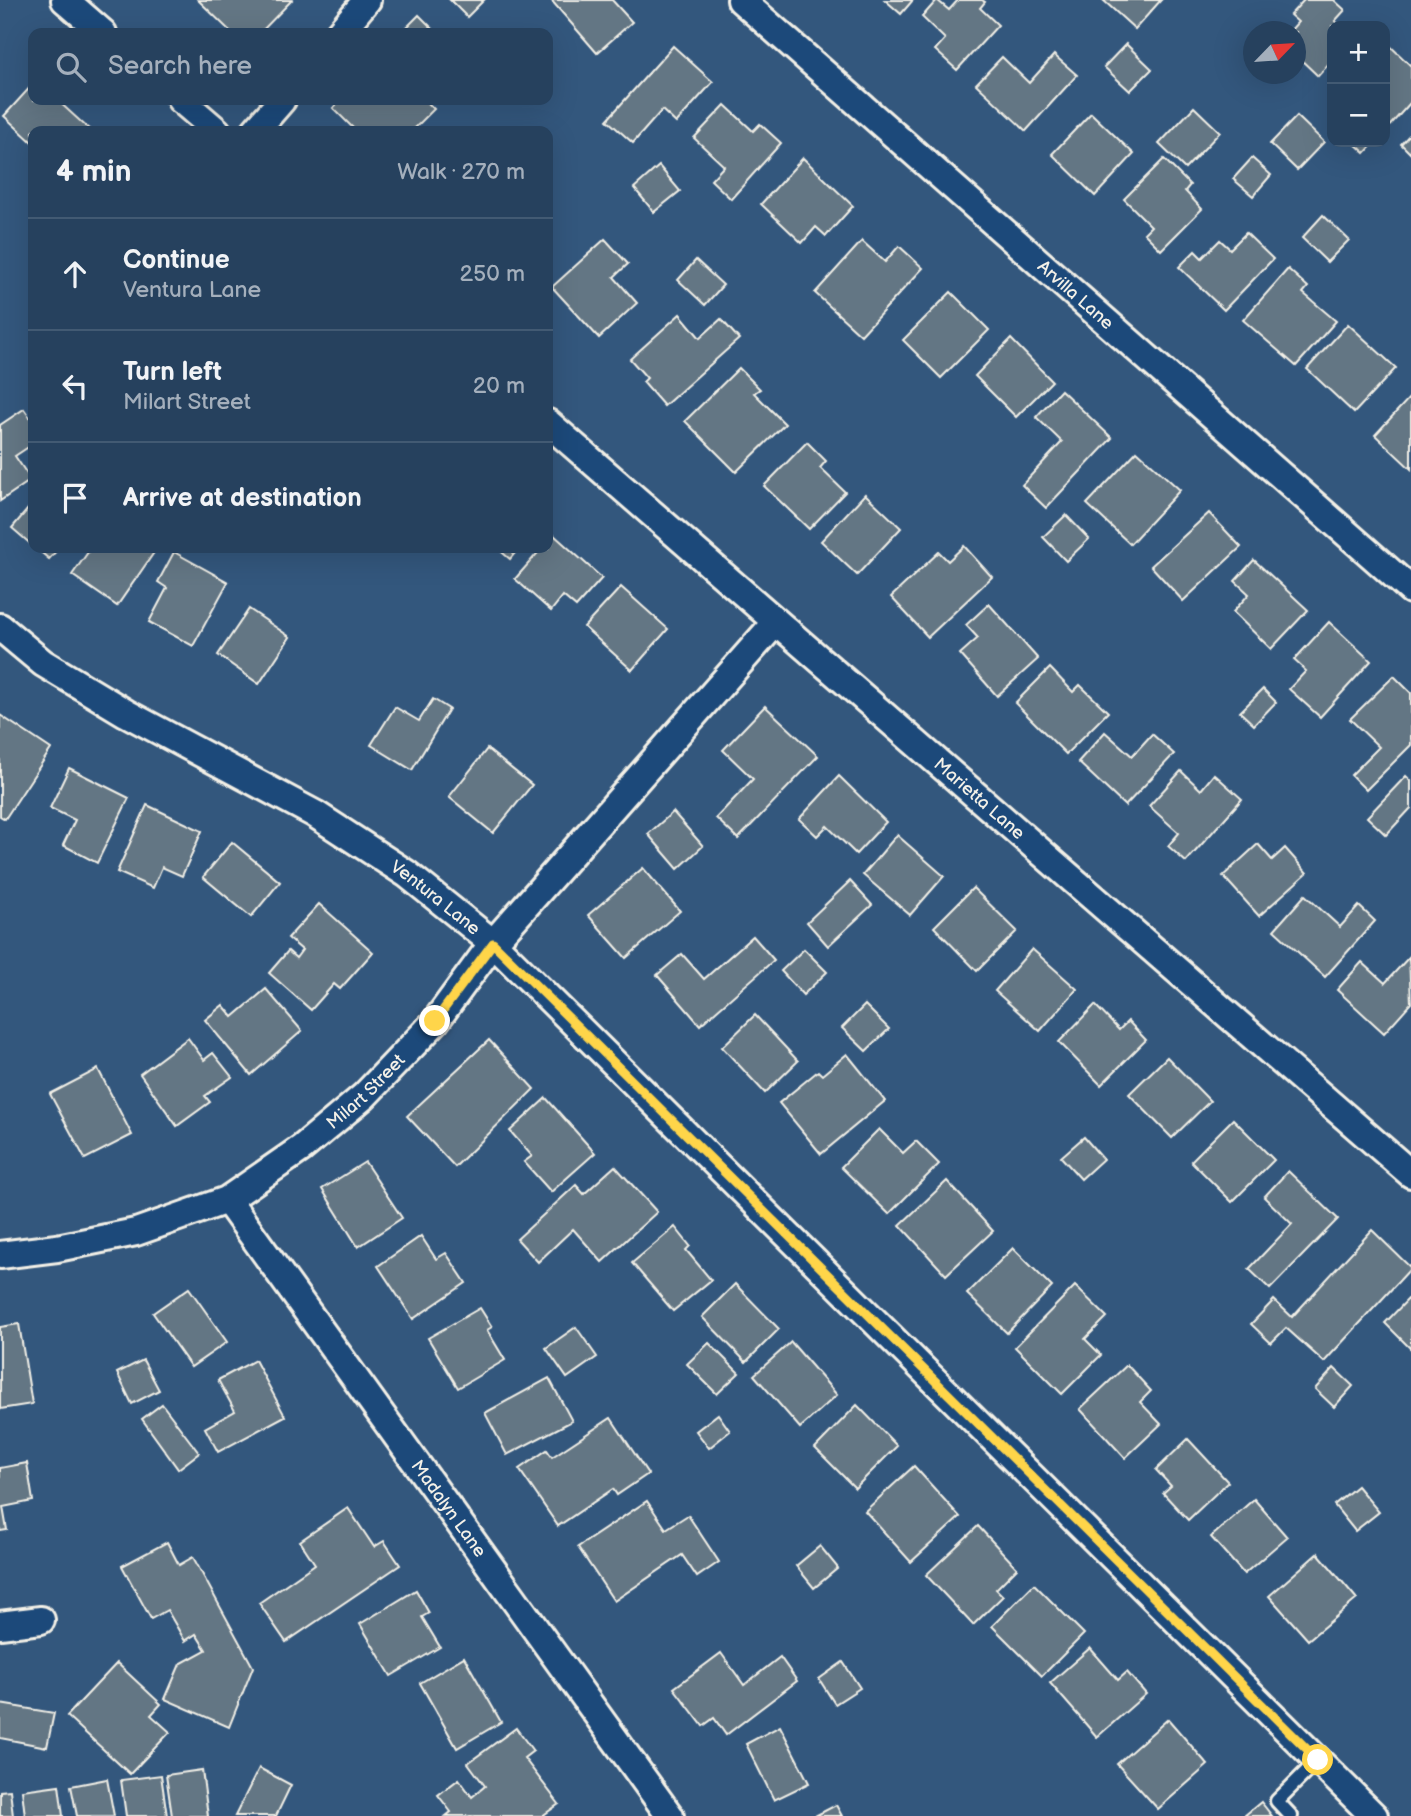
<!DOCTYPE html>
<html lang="en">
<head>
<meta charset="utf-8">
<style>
  body { margin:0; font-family:"Balsamiq Sans",sans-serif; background:#324c67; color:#f1f3f6 }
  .controls { position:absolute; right:21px; top:21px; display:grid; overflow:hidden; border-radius:14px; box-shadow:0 7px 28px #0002 }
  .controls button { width:63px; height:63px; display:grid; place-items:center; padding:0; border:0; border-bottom:2px solid #425a73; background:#26415e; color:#f1f3f6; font:35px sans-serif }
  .compass { position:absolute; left:1243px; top:21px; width:63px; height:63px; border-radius:50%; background:#26415e; box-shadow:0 7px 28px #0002; rotate:65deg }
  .stop { position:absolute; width:21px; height:21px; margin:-16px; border:5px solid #ffd54a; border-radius:50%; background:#fff }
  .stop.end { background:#ffd54a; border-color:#fff; box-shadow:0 2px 7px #0008 }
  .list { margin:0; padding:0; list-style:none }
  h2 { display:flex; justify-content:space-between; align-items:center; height:91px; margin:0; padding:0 28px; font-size:30px }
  h2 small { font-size:23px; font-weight:400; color:#a4afbc }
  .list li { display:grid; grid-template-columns:46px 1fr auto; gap:21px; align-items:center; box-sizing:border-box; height:112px; padding:0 28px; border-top:2px solid #425a73 }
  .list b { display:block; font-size:26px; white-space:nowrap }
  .list p { margin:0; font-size:23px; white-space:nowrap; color:#a4afbc }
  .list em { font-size:23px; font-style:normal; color:#a4afbc }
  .icon { flex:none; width:38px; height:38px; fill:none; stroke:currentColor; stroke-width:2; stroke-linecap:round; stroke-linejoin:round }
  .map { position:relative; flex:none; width:1411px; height:1816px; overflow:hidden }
  .search { position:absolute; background:#26415e; box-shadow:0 7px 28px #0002; left:28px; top:28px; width:525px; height:77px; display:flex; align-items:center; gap:18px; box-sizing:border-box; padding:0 24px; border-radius:14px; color:#a4afbc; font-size:26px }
  .panel { position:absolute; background:#26415e; box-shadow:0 7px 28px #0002; left:28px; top:126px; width:525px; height:427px; border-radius:14px }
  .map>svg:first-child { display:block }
  .building { fill:#637684; stroke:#f4f1e8; stroke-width:2 }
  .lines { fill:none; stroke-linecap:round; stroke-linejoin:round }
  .service-casing { stroke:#f4f1e8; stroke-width:18 }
  .minor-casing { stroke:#f4f1e8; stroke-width:32 }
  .service { stroke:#1f4a7a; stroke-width:12 }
  .minor { stroke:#1f4a7a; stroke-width:26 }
  .route { stroke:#ffd54a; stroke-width:9 }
  .labels { text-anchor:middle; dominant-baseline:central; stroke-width:5; stroke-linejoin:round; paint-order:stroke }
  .street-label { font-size:18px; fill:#f4f1e8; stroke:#1f4a7a }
</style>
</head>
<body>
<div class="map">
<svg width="1411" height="1816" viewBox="0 0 1411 1816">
  <rect width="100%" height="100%" fill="#33577d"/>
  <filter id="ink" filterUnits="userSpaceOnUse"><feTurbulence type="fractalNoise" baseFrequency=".0143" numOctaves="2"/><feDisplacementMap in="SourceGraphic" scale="14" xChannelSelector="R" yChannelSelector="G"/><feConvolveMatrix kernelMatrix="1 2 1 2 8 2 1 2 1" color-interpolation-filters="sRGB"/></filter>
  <g filter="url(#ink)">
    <!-- building -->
    <g class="building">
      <polygon points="198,0 292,0 260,33 232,33"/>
      <polygon points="450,0 484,0 467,17"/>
      <polygon points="551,0 612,0 632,22 597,53"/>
      <polygon points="885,0 913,0 901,14"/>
      <polygon points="937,0 949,10 958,0 982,0 985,2 980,8 998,25 957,70 935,50 945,39 922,17"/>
      <polygon points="1103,0 1161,0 1135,29"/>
      <polygon points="1304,0 1334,0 1345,10 1335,21 1341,26 1332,26 1332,60 1318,76 1296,55 1296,32 1289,32 1298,22 1290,15"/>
      <polygon points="419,15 437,33 401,33"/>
      <polygon points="1386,42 1411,66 1411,102 1385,131"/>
      <polygon points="1126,44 1152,69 1130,91 1104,67"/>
      <polygon points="673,46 713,82 676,123 662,110 633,143 607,120"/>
      <polygon points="1054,55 1077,75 1026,131 976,84 1002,57 1029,83"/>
      <polygon points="33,84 33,100 57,100 91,131 33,131 33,143 4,116"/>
      <polygon points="341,100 425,100 434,109 412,131 356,131 333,108"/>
      <polygon points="725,105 753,131 760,124 781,143 731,199 711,180 724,166 694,138"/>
      <polygon points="1194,107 1220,132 1185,169 1159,144"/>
      <polygon points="1091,113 1134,154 1095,196 1052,154"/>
      <polygon points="1297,116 1324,142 1297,170 1270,144"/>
      <polygon points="1411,133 1411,154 1401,144"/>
      <polygon points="1353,142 1375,142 1365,153"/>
      <polygon points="803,158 853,206 826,236 816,227 802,243 761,204"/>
      <polygon points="1252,158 1271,175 1253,196 1233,179"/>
      <polygon points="1164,159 1190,185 1185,191 1202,209 1161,250 1144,233 1151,226 1124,199"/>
      <polygon points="659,166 680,191 654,212 634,188"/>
      <polygon points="1323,215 1349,240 1327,262 1302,238"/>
      <polygon points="1246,233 1273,259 1224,310 1179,267 1195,251 1202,258 1220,240 1230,249"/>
      <polygon points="605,239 628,264 614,277 637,303 599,338 552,287"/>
      <polygon points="862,241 885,262 899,246 923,268 861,335 815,293"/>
      <polygon points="696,260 723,285 705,305 678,280"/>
      <polygon points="1288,269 1308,287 1303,293 1336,321 1296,366 1243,320"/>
      <polygon points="951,292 989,330 941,378 903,340"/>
      <polygon points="680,314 700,338 721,319 739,339 664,406 643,382 647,378 630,359"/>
      <polygon points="1348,324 1396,368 1354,413 1307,369"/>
      <polygon points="1011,339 1052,381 1016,417 975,376"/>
      <polygon points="739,368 760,389 754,393 785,424 736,472 685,421"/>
      <polygon points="1061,390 1112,438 1046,508 1022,485 1062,442 1036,417"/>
      <polygon points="1411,396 1411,469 1375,435"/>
      <polygon points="24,409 33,422 33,444 15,456 31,480 0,501 0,425"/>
      <polygon points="807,442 826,461 820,468 845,492 809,529 764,486"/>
      <polygon points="1137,451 1180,490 1130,544 1087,504"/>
      <polygon points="865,494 901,528 857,575 821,541"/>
      <polygon points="33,503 33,546 12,528"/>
      <polygon points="1209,513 1241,547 1183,601 1151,566"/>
      <polygon points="1066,515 1089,539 1066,561 1043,537"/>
      <polygon points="554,535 602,578 576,607 563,596 551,611 515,579 542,548 548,548 548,542"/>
      <polygon points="964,546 992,577 928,637 891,597 939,552 948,561"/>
      <polygon points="36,548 59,548 49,559"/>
      <polygon points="91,548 150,548 155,551 117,606 72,575"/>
      <polygon points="497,548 519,548 510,559"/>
      <polygon points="174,552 228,582 193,646 149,622 167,588 158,582"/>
      <polygon points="1254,560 1308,610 1271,649 1233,612 1249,594 1235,581"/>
      <polygon points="621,587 668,629 632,670 584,627"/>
      <polygon points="989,604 1038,659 997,696 960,654 978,638 966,625"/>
      <polygon points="249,609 290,637 259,684 218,655"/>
      <polygon points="1329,622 1371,661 1320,717 1289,689 1306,671 1294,660"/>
      <polygon points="1050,668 1073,692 1080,685 1108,712 1066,754 1015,703"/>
      <polygon points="1394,676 1411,693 1411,745 1366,790 1351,775 1379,747 1350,719"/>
      <polygon points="1263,689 1276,702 1254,725 1240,712"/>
      <polygon points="433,699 449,709 412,770 371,745 395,707 419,721"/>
      <polygon points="765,706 818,756 738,839 716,818 753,779 723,750"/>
      <polygon points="0,715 51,749 5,819 0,816"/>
      <polygon points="1105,732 1132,756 1152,734 1174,754 1125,806 1078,762"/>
      <polygon points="487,749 532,785 493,833 449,797"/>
      <polygon points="69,768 129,798 97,863 63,845 75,820 50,808"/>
      <polygon points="1181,771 1201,790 1214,774 1242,799 1186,862 1168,846 1179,833 1149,806"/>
      <polygon points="839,776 886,822 856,854 827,826 817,836 799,819"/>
      <polygon points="1406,776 1411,781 1411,808 1386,835 1367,817"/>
      <polygon points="147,805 202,831 182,876 162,867 153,888 117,872"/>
      <polygon points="673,812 703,846 678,869 648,834"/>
      <polygon points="897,835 944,876 910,915 863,875"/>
      <polygon points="232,842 280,882 251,917 203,877"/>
      <polygon points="1258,844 1272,860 1285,848 1307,873 1259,916 1223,876"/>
      <polygon points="643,868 680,911 626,958 588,915"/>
      <polygon points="850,881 872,905 828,946 807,922"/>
      <polygon points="973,888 1017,931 977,971 934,927"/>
      <polygon points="1305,895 1340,927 1359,906 1375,921 1325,977 1274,930"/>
      <polygon points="319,904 373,952 340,989 334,984 311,1010 269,973 288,951 296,958 302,950 288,938"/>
      <polygon points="753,936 774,960 700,1025 657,975 682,954 704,979"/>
      <polygon points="804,949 827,972 803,995 781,971"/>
      <polygon points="1032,949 1077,989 1040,1031 995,991"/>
      <polygon points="1409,957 1411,1003 1384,1033 1337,990 1362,962 1385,983"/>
      <polygon points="266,989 302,1031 251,1075 205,1020 223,1005 233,1017"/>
      <polygon points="865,1005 889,1029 866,1051 842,1028"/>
      <polygon points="1095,1005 1119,1030 1128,1021 1146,1040 1101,1085 1059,1042"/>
      <polygon points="755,1015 798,1061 765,1093 722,1047"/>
      <polygon points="188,1038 204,1060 213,1053 232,1077 205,1096 210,1102 177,1126 140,1074"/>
      <polygon points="489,1040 534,1089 455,1167 407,1116"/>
      <polygon points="847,1054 885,1101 821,1154 779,1103 818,1071 822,1075"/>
      <polygon points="1167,1057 1210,1101 1172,1138 1129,1094"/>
      <polygon points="98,1069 132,1135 85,1159 50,1094"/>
      <polygon points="546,1098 595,1153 551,1192 524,1162 532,1156 510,1131"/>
      <polygon points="1233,1119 1274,1160 1232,1202 1191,1161"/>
      <polygon points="879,1129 903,1153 916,1141 939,1164 889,1214 841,1167"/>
      <polygon points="1084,1137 1103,1159 1081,1179 1061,1157"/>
      <polygon points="365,1162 402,1218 358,1247 322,1189"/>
      <polygon points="615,1166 657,1212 602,1262 573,1229 538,1262 517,1239 576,1185 584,1194"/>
      <polygon points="1288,1171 1338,1219 1270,1289 1249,1269 1292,1224 1264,1197"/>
      <polygon points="947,1181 993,1231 946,1275 900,1225"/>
      <polygon points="675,1227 690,1246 686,1250 711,1280 673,1311 632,1263"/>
      <polygon points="1372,1230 1411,1268 1324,1362 1286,1328 1271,1343 1251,1324 1274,1300 1292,1317"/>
      <polygon points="421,1236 436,1259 446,1253 466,1283 413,1319 378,1266"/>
      <polygon points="1013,1248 1052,1287 1007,1333 967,1294"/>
      <polygon points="735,1284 779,1329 746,1362 702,1317"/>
      <polygon points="1075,1286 1107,1317 1085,1339 1101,1355 1062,1394 1015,1347"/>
      <polygon points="189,1288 227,1342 191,1367 153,1313"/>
      <polygon points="1411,1296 1411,1349 1385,1323"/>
      <polygon points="480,1308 492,1327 487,1330 505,1360 458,1388 428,1338"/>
      <polygon points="19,1324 32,1404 0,1409 0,1327"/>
      <polygon points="576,1327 597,1357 567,1378 546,1348"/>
      <polygon points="791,1342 837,1395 800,1428 754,1375"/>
      <polygon points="709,1343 739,1373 717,1394 687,1364"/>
      <polygon points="143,1360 159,1390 132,1404 117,1373"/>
      <polygon points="255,1360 285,1416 218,1452 205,1428 235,1411 218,1380"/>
      <polygon points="1127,1365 1151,1391 1140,1402 1161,1424 1125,1458 1080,1409"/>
      <polygon points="1334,1368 1353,1386 1334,1407 1315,1389"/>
      <polygon points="549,1378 572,1421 507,1455 485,1413"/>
      <polygon points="162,1404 199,1453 178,1469 142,1419"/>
      <polygon points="857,1405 897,1446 855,1488 815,1448"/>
      <polygon points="718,1414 730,1431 709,1448 696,1431"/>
      <polygon points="611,1418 648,1474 617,1495 613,1489 558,1526 519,1469 547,1450 552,1457"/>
      <polygon points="1188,1439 1228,1482 1188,1520 1163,1493 1171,1486 1156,1470"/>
      <polygon points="27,1463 33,1501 3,1507 7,1530 0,1531 0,1468"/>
      <polygon points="914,1466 960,1517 911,1562 865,1511"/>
      <polygon points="1357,1486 1379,1512 1355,1531 1334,1505"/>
      <polygon points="1254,1499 1287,1537 1244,1574 1211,1537"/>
      <polygon points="647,1501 666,1529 688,1515 719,1562 697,1577 682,1555 614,1601 578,1547"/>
      <polygon points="348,1508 374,1547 384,1541 400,1565 286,1642 259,1603 315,1564 300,1541"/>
      <polygon points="978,1526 1017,1568 996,1589 1003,1596 973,1625 926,1575"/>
      <polygon points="167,1542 179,1565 193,1557 253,1667 229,1727 165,1699 180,1664 206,1650 196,1634 185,1641 167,1610 151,1619 122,1566"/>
      <polygon points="820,1546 838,1568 814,1588 796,1566"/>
      <polygon points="1318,1553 1357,1599 1308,1640 1269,1596"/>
      <polygon points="1034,1584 1084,1634 1042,1676 992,1626"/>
      <polygon points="416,1590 429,1613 422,1617 440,1647 391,1676 360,1624"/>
      <polygon points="1090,1648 1118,1680 1127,1672 1146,1694 1097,1737 1050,1683"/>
      <polygon points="721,1653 744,1685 780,1657 797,1681 726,1735 714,1718 703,1726 674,1688"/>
      <polygon points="464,1657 501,1722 457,1748 420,1683"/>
      <polygon points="843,1662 860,1688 835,1704 819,1679"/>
      <polygon points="117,1663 161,1704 151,1715 170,1732 130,1774 67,1716"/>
      <polygon points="0,1704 54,1713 47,1747 0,1738"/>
      <polygon points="1168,1719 1208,1765 1158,1809 1117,1764"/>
      <polygon points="780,1726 809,1783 774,1800 746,1744"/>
      <polygon points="516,1728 533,1751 524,1758 559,1804 542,1816 446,1816 451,1812 438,1795 459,1779 472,1797 485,1786 468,1763"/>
      <polygon points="259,1768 291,1785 276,1816 235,1816"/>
      <polygon points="202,1770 208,1816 172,1816 166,1775"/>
      <polygon points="161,1775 167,1816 126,1816 121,1780"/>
      <polygon points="107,1779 114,1816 77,1816 71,1786"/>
      <polygon points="59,1785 63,1816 25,1816 22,1790"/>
      <polygon points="10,1790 13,1816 0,1816 0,1791"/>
      <polygon points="1261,1802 1272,1816 1244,1816"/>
      <polygon points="836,1805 842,1816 815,1816"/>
    </g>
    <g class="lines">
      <!-- service casing -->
      <g class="service-casing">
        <polyline id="service" points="1291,1816 1277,1801 1318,1760"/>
      </g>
      <!-- minor casing -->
      <g class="minor-casing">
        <g id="minor">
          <polyline points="65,0 103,33"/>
          <path id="s1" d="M741,0L1411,590"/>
          <polyline points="339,33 367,0"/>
          <polyline points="181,100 217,131"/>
          <polyline points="255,131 282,100"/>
          <path id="s2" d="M548,423L1411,1174"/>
          <path id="s3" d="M0,627L43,663L126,713L315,814L407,874L493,943L1374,1816"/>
          <path id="s4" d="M227,1200L670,1816"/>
          <path id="s5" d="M0,1255L57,1248L136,1232L227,1200L302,1148L364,1096L435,1022L493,943L775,623"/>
          <polyline points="0,1625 41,1620"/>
        </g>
      </g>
      <!-- service -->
      <use href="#service" class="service"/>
      <!-- minor -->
      <use href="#minor" class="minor"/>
    </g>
  </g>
  <g class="lines" filter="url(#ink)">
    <!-- route -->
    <polyline class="route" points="435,1021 493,943 1318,1760"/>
  </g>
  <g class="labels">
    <!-- street labels -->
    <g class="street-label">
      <text stroke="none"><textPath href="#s1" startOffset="446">Arvilla Lane</textPath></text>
      <text stroke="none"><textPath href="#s2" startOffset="572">Marietta Lane</textPath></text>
      <text stroke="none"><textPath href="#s3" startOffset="514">Ventura Lane</textPath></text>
      <text stroke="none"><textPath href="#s5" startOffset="411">Milart Street</textPath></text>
      <text stroke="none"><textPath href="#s4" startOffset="380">Madalyn Lane</textPath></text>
    </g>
  </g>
</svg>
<div class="controls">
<button>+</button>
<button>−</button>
</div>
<svg class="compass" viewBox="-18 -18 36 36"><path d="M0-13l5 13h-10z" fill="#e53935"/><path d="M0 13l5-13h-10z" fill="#a4afbc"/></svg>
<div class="stop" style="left:1318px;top:1760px"></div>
<div class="stop end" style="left:435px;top:1021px"></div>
<div class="search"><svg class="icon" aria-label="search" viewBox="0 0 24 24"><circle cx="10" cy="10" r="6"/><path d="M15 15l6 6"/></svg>Search here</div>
<section class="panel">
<h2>4 min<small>Walk · 270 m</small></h2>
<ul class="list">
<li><svg class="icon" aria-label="ahead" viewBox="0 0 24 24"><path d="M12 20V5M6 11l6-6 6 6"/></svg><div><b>Continue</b><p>Ventura Lane</p></div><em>250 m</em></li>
<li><svg class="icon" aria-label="left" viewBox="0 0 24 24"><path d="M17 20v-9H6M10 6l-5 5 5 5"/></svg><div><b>Turn left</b><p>Milart Street</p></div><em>20 m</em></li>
<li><svg class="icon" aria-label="arrive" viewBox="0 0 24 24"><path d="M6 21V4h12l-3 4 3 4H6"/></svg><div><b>Arrive at destination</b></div></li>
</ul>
</section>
</div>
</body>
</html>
